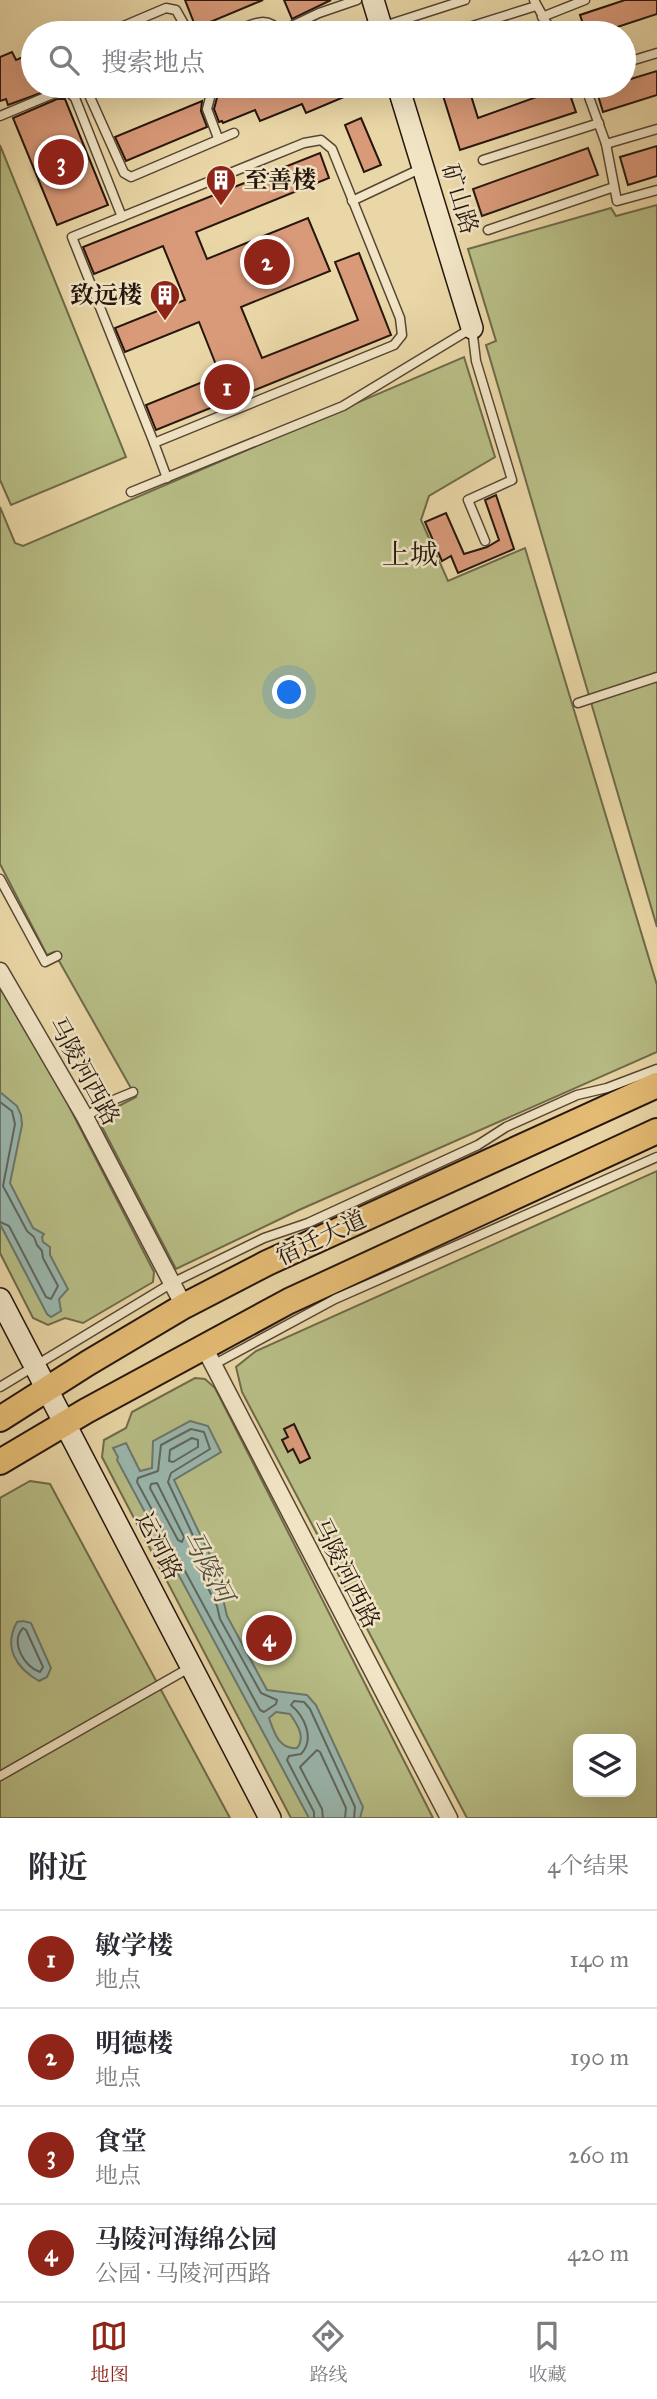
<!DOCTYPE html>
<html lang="zh">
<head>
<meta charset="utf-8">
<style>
  body { margin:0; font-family:"IM FELL Great Primer","Noto Serif SC",serif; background:#f2f2f3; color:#2b2b33 }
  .controls { position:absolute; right:21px; bottom:21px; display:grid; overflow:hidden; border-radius:14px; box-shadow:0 7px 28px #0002 }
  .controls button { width:63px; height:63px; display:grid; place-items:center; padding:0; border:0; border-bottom:2px solid #e1e1e2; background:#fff; color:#2b2b33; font:35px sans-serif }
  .you { position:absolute; left:290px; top:693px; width:24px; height:24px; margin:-18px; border:5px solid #fff; border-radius:50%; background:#1a73e8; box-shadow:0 0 0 10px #1a73e833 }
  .badge { display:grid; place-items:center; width:46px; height:46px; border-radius:50%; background:#8f2418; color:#fff; font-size:23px; font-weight:700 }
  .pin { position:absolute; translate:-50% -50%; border:4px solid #fff; box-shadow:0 2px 7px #0006 }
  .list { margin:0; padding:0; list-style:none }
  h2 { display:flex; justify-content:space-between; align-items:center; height:91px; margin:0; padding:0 28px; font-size:30px }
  h2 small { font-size:23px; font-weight:400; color:#7c7c81 }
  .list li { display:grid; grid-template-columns:46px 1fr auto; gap:21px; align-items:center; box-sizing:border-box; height:98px; padding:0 28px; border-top:2px solid #e1e1e2 }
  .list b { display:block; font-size:26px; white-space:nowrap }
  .list p { margin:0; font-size:23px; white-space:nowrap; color:#7c7c81 }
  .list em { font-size:23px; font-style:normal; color:#7c7c81 }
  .icon { flex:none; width:38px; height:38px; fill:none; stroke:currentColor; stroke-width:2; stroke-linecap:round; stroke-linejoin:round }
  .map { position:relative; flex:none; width:657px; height:1818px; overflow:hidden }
  .search { position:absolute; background:#fff; box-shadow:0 7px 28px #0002; left:21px; right:21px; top:21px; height:77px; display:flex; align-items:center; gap:18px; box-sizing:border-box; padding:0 24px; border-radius:38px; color:#7c7c81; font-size:26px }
  .sheet { height:483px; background:#fff }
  nav { display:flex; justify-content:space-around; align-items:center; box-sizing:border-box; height:98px; border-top:2px solid #e1e1e2; background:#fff; font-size:19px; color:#7c7c81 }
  nav a { display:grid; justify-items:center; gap:4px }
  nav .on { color:#8f2418 }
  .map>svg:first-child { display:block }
  .green { fill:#b8be86; stroke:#6f6a4a; stroke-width:2; fill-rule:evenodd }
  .water { fill:#9ab8af; stroke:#6c776e; stroke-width:2; fill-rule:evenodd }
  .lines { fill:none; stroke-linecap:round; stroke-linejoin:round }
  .shore { stroke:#60675e; stroke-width:2 }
  .building { fill:#d99a7a; stroke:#26160d; stroke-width:2 }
  .lane-casing { stroke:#574634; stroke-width:11 }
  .street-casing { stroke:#574634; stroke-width:19 }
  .secondary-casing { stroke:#26160d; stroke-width:24 }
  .primary-casing { stroke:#26160d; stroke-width:28 }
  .lane { stroke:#f1e5c6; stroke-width:8 }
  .street { stroke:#f1e5c6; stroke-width:16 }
  .secondary { stroke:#f1e5c6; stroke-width:21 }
  .primary { stroke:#e5bc74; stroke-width:24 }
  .labels { text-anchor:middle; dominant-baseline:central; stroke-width:5; stroke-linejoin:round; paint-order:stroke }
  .poi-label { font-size:24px; font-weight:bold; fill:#26160d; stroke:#f1e5c6; text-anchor:start }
  .street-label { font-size:24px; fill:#26160d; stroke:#f1e5c6 }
  .water-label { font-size:26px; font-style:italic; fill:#4f4f46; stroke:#f1e5c6 }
  .quarter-label { font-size:28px; fill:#26160d; stroke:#f1e5c6 }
</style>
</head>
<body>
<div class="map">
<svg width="657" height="1818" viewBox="0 0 657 1818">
  <rect width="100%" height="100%" fill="#ead7a7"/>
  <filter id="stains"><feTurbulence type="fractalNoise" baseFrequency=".00286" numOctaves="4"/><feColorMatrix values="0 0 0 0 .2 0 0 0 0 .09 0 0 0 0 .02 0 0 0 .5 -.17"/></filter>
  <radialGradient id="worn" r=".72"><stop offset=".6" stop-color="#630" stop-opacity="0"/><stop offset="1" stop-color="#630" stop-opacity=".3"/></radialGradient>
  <!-- green -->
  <g class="green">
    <polygon points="0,145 126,457 11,505 0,480"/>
    <polygon points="657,205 657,927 486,345 496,341 468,249 611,208 616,216"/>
    <polygon points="464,357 495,457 429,496 421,520 448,581 525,548 657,985 657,1052 299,1210 176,1269 101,1125 105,1113 136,1097 54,952 47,955 0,864 0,507 15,543 23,546"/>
    <polygon points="0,985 57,1083 154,1272 153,1282 83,1323 65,1318 48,1325 33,1318 0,1253"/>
    <path d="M657,1171V1818H467L242,1392L236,1367L256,1351ZM578,1739H631V1792H578Z"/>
    <polygon points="195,1378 205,1379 215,1388 433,1818 291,1818 102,1457 104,1440 126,1428 132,1412"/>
    <polygon points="30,1481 50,1484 230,1818 0,1818 0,1498"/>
  </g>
  <!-- water -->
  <g class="water">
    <polygon points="0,1092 17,1106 21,1115 22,1125 10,1183 33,1228 44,1234 42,1237 43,1242 50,1247 50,1255 68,1289 59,1299 61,1311 51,1317 47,1314 0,1224"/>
    <path d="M190,1421L208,1426L221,1452L174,1480L219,1574L213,1583L224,1603L227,1616L267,1690L307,1695L316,1705L363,1807L360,1818H309L117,1460L118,1457L113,1448L126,1443L140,1471L152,1468L153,1441ZM276,1712L290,1714C297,1724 306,1737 297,1748C279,1750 274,1732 269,1718Z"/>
    <path d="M23,1621L31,1623L51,1668L47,1677L39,1681C16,1668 3,1647 17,1622Z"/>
  </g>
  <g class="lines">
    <!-- shore -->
    <g class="shore">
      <polyline points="0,1102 12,1111 15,1124 3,1186 27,1231 34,1237 37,1245 42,1251 43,1258 58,1286 51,1299 46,1297 9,1226 0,1222"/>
      <polygon points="191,1429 204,1432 210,1449 171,1473 168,1482 210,1572 207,1586 217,1606 220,1619 261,1693 277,1700 276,1704 264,1712 260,1710 137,1482 138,1478 158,1471 161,1445"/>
      <polygon points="192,1438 198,1440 198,1447 173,1462 169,1461 170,1450"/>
      <polygon points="157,1483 184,1537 182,1542 178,1540 150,1488 151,1484"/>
      <path d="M23,1628L26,1630L43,1667L40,1672C24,1667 10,1642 23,1628Z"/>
      <path d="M314,1818V1812L287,1760L289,1756L301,1754C315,1739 305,1717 291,1705L294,1701L304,1702L310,1709L355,1807L354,1818"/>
      <polyline points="323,1818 322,1809 300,1767 317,1750 320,1752 346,1808 345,1818"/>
    </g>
  </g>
  <!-- building -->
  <g class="building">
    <polygon points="185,0 263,0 196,28"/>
    <polygon points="284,0 331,0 292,19"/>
    <polygon points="625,0 657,0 657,14 599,33 586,33 580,15"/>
    <polygon points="315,22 319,33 298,33 297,31"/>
    <polygon points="12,52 16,60 33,53 33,86 60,86 8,105 6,99 0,101 0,57"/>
    <polygon points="657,71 657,95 603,112 596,89 607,86 624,86 624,81"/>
    <polygon points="237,86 247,86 252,97 280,86 292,86 295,91 307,86 339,86 344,97 306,113 302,104 260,121 255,110 223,123 222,121 219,122 214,109 218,94"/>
    <polygon points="440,86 468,86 478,118 567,86 576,112 460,150"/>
    <polygon points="57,99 65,99 108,205 57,225 13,118"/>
    <polygon points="202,101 201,111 207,127 126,161 115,137"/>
    <polygon points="361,118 381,165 364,172 345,125"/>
    <polygon points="657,146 657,176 628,185 620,157"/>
    <polygon points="588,148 598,175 482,216 473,189"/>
    <polygon points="320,153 329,178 196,232 207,259 308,218 330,271 241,307 262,358 358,320 335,262 359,253 391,335 156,430 146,405 220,375 199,322 125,352 115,328 185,300 163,246 94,274 83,247"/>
    <polygon points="496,495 514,549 458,573 451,556 442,561 425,522 446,513 464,554 487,547 499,540 485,500"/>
    <polygon points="294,1424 310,1458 300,1463 293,1449 288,1452 282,1440 288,1437 284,1429"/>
  </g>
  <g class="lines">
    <!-- lane casing -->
    <g class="lane-casing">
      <g id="lane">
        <polyline points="534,0 552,33"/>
        <polyline points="542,17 585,0"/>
        <polyline points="381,27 465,0"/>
        <polyline points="107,33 166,8 176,10 189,33"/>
        <path d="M232,33C249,26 267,13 279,32L319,13L357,0"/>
        <polyline points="450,33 536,6"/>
        <polyline points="624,63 657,53"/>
        <polyline points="85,86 124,173 131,177 234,133"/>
        <polyline points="213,86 207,109 218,138"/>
        <polyline points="585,86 606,144 617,201 657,190"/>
        <polyline points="478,91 494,86"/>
        <polyline points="0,116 55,93 69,92 75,98 122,217"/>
        <polygon points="321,140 332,149 400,318 402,335 394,345 154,443 72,237 304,143"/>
        <polyline points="606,144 657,129"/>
        <polyline points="483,160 599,123"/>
        <polyline points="352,201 422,168"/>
        <polyline points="488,230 614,187"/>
        <polyline points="154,443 167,478"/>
        <polyline points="131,492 343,406 472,328 476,361 512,480 468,500 485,541"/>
        <polyline points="578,703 657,677"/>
        <polyline points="0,879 45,962 57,956"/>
        <polyline points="85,1117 111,1101 133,1092"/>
        <polyline points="213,1365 335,1299 657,1157"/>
        <polyline points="0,1387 172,1283 264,1238 308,1223 478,1145 506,1127 577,1095 607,1088 657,1069"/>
        <polyline points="0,1776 189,1668"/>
      </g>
    </g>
    <!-- street casing -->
    <g class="street-casing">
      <g id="street">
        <polyline points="0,971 85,1117 184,1306"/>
        <polyline points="204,1347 449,1818"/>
      </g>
    </g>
    <!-- secondary casing -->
    <g class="secondary-casing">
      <g id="secondary">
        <polyline points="373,0 383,33"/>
        <polyline points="398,86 472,328"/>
        <polyline points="0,1299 270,1818"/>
      </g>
    </g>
    <!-- primary casing -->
    <g class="primary-casing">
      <g id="primary">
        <polyline points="0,1419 88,1363 184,1306 267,1263 657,1085"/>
        <polyline points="0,1462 86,1411 289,1301 657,1131"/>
      </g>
    </g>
    <!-- lane -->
    <use href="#lane" class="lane"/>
    <!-- street -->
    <use href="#street" class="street"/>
    <!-- secondary -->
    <use href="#secondary" class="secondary"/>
    <!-- primary -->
    <use href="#primary" class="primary"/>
  </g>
  <!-- icons -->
  <defs>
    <g id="building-pin" transform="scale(1.575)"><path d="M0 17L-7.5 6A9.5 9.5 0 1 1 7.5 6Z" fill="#8f2418" stroke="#f1e5c6"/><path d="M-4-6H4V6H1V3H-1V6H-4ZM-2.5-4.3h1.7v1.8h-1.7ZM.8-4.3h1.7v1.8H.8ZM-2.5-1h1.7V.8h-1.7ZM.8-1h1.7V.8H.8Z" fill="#fff"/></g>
  </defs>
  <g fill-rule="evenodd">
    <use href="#building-pin" x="221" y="180"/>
    <use href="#building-pin" x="165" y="295"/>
  </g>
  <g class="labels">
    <!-- poi labels -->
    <g class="poi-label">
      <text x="244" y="180">至善楼</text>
      <text x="142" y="295" text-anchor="end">致远楼</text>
    </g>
    <!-- street labels -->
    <g class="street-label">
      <text transform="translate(460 199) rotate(73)">矿山路</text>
      <text transform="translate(84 1071) rotate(61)">马陵河西路</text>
      <text transform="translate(321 1238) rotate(-25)">宿迁大道</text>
      <text transform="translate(159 1546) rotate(63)">运河路</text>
      <text transform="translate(346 1573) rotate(63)">马陵河西路</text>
    </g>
    <!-- water labels -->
    <g class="water-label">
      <text transform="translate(208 1566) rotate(62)">马陵河</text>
    </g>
    <!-- quarter labels -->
    <g class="quarter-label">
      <text x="410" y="554">上城</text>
    </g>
  </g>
  <rect width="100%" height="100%" filter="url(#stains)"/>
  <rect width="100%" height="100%" fill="url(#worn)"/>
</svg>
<div class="controls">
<button><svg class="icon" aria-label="layers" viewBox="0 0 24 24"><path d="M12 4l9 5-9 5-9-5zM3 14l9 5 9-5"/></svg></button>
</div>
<div class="you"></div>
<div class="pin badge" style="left:227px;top:387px">1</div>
<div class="pin badge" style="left:267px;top:262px">2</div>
<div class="pin badge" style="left:61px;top:162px">3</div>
<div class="pin badge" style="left:269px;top:1638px">4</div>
<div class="search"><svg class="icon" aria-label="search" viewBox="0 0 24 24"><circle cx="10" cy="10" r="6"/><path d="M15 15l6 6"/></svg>搜索地点</div>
</div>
<section class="sheet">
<h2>附近<small>4个结果</small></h2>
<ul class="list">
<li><span class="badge">1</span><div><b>敏学楼</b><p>地点</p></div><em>140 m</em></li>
<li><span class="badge">2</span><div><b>明德楼</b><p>地点</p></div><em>190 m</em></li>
<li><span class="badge">3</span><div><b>食堂</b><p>地点</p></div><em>260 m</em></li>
<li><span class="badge">4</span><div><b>马陵河海绵公园</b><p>公园 · 马陵河西路</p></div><em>420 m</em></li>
</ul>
</section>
<nav>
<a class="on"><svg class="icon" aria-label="map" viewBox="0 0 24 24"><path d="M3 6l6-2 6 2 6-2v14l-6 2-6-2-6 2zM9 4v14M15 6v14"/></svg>地图</a>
<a><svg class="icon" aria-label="directions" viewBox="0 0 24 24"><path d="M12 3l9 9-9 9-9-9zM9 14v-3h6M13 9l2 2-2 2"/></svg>路线</a>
<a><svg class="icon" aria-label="saved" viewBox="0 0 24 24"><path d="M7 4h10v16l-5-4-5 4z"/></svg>收藏</a>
</nav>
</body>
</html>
